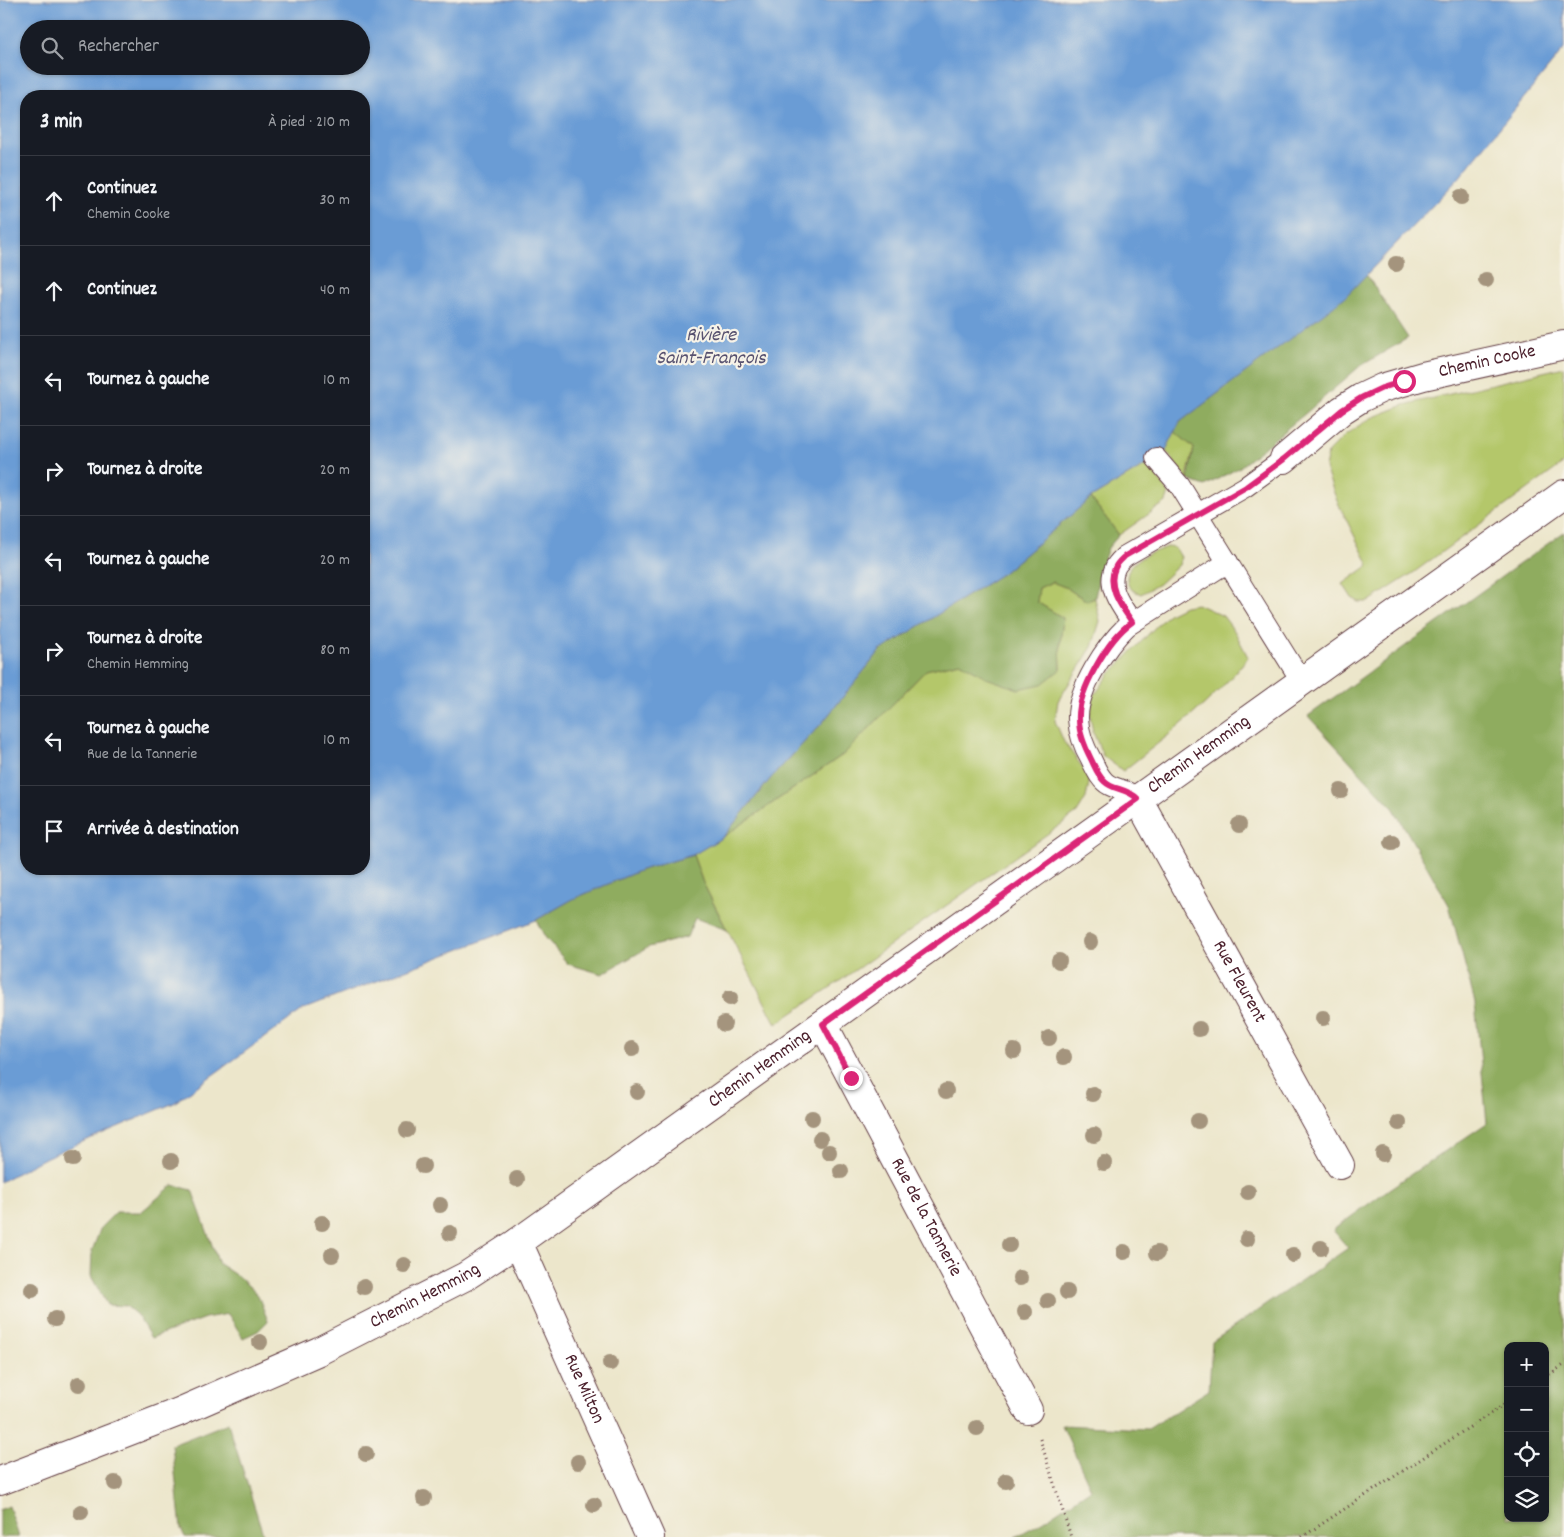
<!DOCTYPE html>
<html lang="fr">
<head>
<meta charset="utf-8">
<style>
  body { margin:0; font-family:Dekko,sans-serif; background:#242831; color:#f1f3f6 }
  .controls { position:absolute; right:15px; bottom:15px; display:grid; overflow:hidden; border-radius:10px; box-shadow:0 1px 4px #0004 }
  .controls button { width:45px; height:45px; display:grid; place-items:center; padding:0; border:0; border-bottom:1px solid #363941; background:#171b24; color:#f1f3f6; font:25px sans-serif }
  .stop { position:absolute; width:15px; height:15px; margin:-11px; border:4px solid #db2777; border-radius:50%; background:#fff }
  .stop.end { background:#db2777; border-color:#fff; box-shadow:0 1px 5px #0008 }
  .list { margin:0; padding:0; list-style:none }
  h2 { display:flex; justify-content:space-between; align-items:center; height:65px; margin:0; padding:0 20px; font-size:21px }
  h2 small { font-size:16px; font-weight:400; color:#9ea1a6 }
  .list li { display:grid; grid-template-columns:32px 1fr auto; gap:15px; align-items:center; box-sizing:border-box; height:90px; padding:0 20px; border-top:1px solid #363941 }
  .list b { display:block; font-size:19px; white-space:nowrap }
  .list p { margin:0; font-size:16px; white-space:nowrap; color:#9ea1a6 }
  .list em { font-size:16px; font-style:normal; color:#9ea1a6 }
  .icon { flex:none; width:28px; height:28px; fill:none; stroke:currentColor; stroke-width:2; stroke-linecap:round; stroke-linejoin:round }
  .map { position:relative; flex:none; width:1564px; height:1537px; overflow:hidden }
  .search { position:absolute; background:#171b24; box-shadow:0 1px 4px #0004; left:20px; top:20px; width:350px; height:55px; display:flex; align-items:center; gap:12px; box-sizing:border-box; padding:0 18px; border-radius:28px; color:#9ea1a6; font-size:19px }
  .panel { position:absolute; background:#171b24; box-shadow:0 1px 4px #0004; left:20px; top:90px; width:350px; height:785px; border-radius:20px }
  .map>svg:first-child { display:block }
  .green { fill:#b4c76a; stroke:#7f734a }
  .forest { fill:#8fac5e; stroke:#6c6644; fill-rule:evenodd }
  .water { fill:#6b9cd5; stroke:#5a5e80; fill-rule:evenodd }
  .lines { fill:none; stroke-linecap:round; stroke-linejoin:round }
  .service-casing { stroke:#623d43; stroke-width:22 }
  .minor-casing { stroke:#623d43; stroke-width:30 }
  .tertiary-casing { stroke:#623d43; stroke-width:30 }
  .path { stroke:#623d43; stroke-width:3; stroke-dasharray:1 4; stroke-linecap:butt }
  .service { stroke:#fff; stroke-width:20 }
  .minor { stroke:#fff; stroke-width:28 }
  .tertiary { stroke:#fff; stroke-width:28 }
  .tree { fill:#a4947d }
  .route { stroke:#db2777; stroke-width:6 }
  .labels { text-anchor:middle; dominant-baseline:central; stroke-width:4.5; stroke-linejoin:round; paint-order:stroke }
  .street-label { font-size:19px; fill:#4a1f2b; stroke:#f7f3e8 }
  .water-label { font-size:20px; font-style:italic; fill:#57516f; stroke:#f7f3e8 }
</style>
</head>
<body>
<div class="map">
<svg width="1564" height="1537" viewBox="0 0 1564 1537">
  <rect width="100%" height="100%" fill="#f7f3e8"/>
  <filter id="ink" filterUnits="userSpaceOnUse"><feTurbulence type="fractalNoise" baseFrequency=".02" numOctaves="2"/><feDisplacementMap in="SourceGraphic" scale="10" xChannelSelector="R" yChannelSelector="G"/><feConvolveMatrix kernelMatrix="1 2 1 2 8 2 1 2 1" color-interpolation-filters="sRGB"/></filter>
  <filter id="wash" filterUnits="userSpaceOnUse"><feTurbulence type="fractalNoise" baseFrequency=".0096" numOctaves="4" result="noise"/><feDisplacementMap in="SourceGraphic" scale="20" xChannelSelector="R" yChannelSelector="G"/><feGaussianBlur stdDeviation="1.12" result="paint"/><feColorMatrix in="noise" values="0 0 0 0 0 0 0 0 0 0 0 0 0 0 0 0 0 1.4 0 .05"/><feComposite in="paint" operator="in"/></filter>
  <g filter="url(#wash)">
    <rect width="100%" height="100%" fill="#ece6cb"/>
    <!-- green -->
    <g class="green">
      <polygon points="1564,367 1564,463 1413,573 1368,602 1359,602 1352,598 1343,584 1369,565 1337,501 1325,468 1328,452 1346,434 1371,418 1404,405"/>
      <polygon points="1175,432 1194,448 1188,473 1188,480 1165,450"/>
      <polygon points="1148,464 1169,493 1166,502 1119,535 1091,498"/>
      <path d="M1170,546L1176,549L1181,557L1179,565L1159,584L1141,594C1133,591 1127,588 1127,578C1128,558 1155,552 1170,546Z"/>
      <polygon points="1052,582 1065,587 1087,601 1095,598 1100,621 1092,647 1058,701 1055,721 1064,742 1086,772 1089,783 1086,798 1077,813 837,983 776,1024 703,883 693,855 723,837 844,754 926,670 960,662 989,679 1061,669 1060,644 1063,618 1037,602 1039,588"/>
      <path d="M1197,604L1223,616L1235,632L1248,657C1214,702 1167,736 1123,771L1103,756L1093,732L1090,715L1093,697L1109,675L1168,614L1184,606Z"/>
    </g>
    <!-- forest -->
    <g class="forest">
      <polygon points="1366,274 1408,338 1359,367 1306,413 1240,467 1205,486 1188,480 1194,448 1175,432 1180,422 1344,297"/>
      <polygon points="1091,498 1119,535 1108,548 1100,570 1095,598 1087,601 1065,587 1052,582 1039,588 1037,602 1063,618 1060,644 1061,669 1042,684 1018,689 989,679 960,662 926,670 844,754 723,837 771,778 822,723 880,651 1003,573"/>
      <path d="M1564,532V1537H1015L1037,1525L1091,1489L1062,1425L1148,1429L1209,1390L1212,1342L1348,1248L1333,1230L1389,1189L1487,1123L1475,1003L1449,905L1394,809L1308,716ZM1508,1346H1545V1518H1508Z"/>
      <polygon points="693,855 703,883 727,930 695,918 687,937 649,947 602,974 568,964 545,937 536,920 573,899 641,870"/>
      <polygon points="173,1185 192,1190 219,1264 240,1278 258,1295 268,1321 258,1331 243,1338 228,1314 205,1318 151,1338 137,1315 126,1306 107,1305 91,1276 92,1251 101,1227 116,1212 141,1212"/>
      <polygon points="228,1423 264,1537 185,1537 181,1529 172,1445"/>
      <polygon points="9,1506 19,1537 0,1537 0,1510"/>
    </g>
    <!-- water -->
    <path class="water" d="M0,0H1564V49L1458,179L1345,297L1180,422L1164,454L1091,498L1003,573L880,651L822,723L771,778L723,837L693,855L641,870L573,899L536,920L304,1009L174,1103L47,1157L0,1182ZM29,29H361V66H29ZM26,96H364V869H26Z"/>
  </g>
  <g filter="url(#ink)">
    <g class="lines">
      <!-- service casing -->
      <g class="service-casing">
        <g id="service">
          <polyline points="1156,458 1180,486 1302,682"/>
          <path d="M1132,622C1122,607 1106,588 1115,568C1117,563 1122,559 1125,556L1245,487L1284,459"/>
          <path d="M1138,799C1127,788 1113,790 1105,782C1098,776 1095,767 1091,759C1084,747 1079,734 1078,719C1077,689 1106,646 1127,626L1228,562"/>
        </g>
      </g>
      <!-- minor casing -->
      <g class="minor-casing">
        <g id="minor">
          <path id="s1" d="M1284,459L1342,410L1361,398L1382,388L1423,376L1564,345"/>
          <path id="s2" d="M1138,799L1340,1165"/>
          <path id="s3" d="M823,1024L1028,1410"/>
          <path id="s4" d="M518,1242L650,1537"/>
        </g>
      </g>
      <!-- tertiary casing -->
      <g class="tertiary-casing">
        <g id="tertiary">
          <path id="s5" d="M0,1481L179,1412L319,1351L466,1276L518,1242L1564,494"/>
        </g>
      </g>
      <!-- path -->
      <g class="path">
        <polyline points="1545,1377 1564,1365"/>
        <polyline points="1040,1439 1071,1537"/>
        <polyline points="1302,1537 1508,1402"/>
      </g>
      <!-- service -->
      <use href="#service" class="service"/>
      <!-- minor -->
      <use href="#minor" class="minor"/>
      <!-- tertiary -->
      <use href="#tertiary" class="tertiary"/>
    </g>
    <!-- trees -->
    <g class="tree">
      <circle cx="1461" cy="197" r="8"/>
      <circle cx="1396" cy="264" r="8"/>
      <circle cx="1486" cy="280" r="8"/>
      <circle cx="1341" cy="791" r="8"/>
      <circle cx="1239" cy="825" r="8"/>
      <circle cx="1392" cy="842" r="8"/>
      <circle cx="1090" cy="942" r="8"/>
      <circle cx="1059" cy="961" r="8"/>
      <circle cx="730" cy="998" r="8"/>
      <circle cx="1323" cy="1018" r="8"/>
      <circle cx="724" cy="1024" r="8"/>
      <circle cx="1199" cy="1029" r="8"/>
      <circle cx="1049" cy="1038" r="8"/>
      <circle cx="632" cy="1049" r="8"/>
      <circle cx="1014" cy="1051" r="8"/>
      <circle cx="1064" cy="1057" r="8"/>
      <circle cx="946" cy="1091" r="8"/>
      <circle cx="637" cy="1092" r="8"/>
      <circle cx="1093" cy="1094" r="8"/>
      <circle cx="812" cy="1118" r="8"/>
      <circle cx="1198" cy="1121" r="8"/>
      <circle cx="1399" cy="1123" r="8"/>
      <circle cx="407" cy="1130" r="8"/>
      <circle cx="1094" cy="1135" r="8"/>
      <circle cx="820" cy="1139" r="8"/>
      <circle cx="829" cy="1152" r="8"/>
      <circle cx="1383" cy="1154" r="8"/>
      <circle cx="73" cy="1159" r="8"/>
      <circle cx="171" cy="1161" r="8"/>
      <circle cx="1104" cy="1163" r="8"/>
      <circle cx="423" cy="1166" r="8"/>
      <circle cx="841" cy="1171" r="8"/>
      <circle cx="517" cy="1179" r="8"/>
      <circle cx="1248" cy="1192" r="8"/>
      <circle cx="440" cy="1205" r="8"/>
      <circle cx="322" cy="1223" r="8"/>
      <circle cx="450" cy="1233" r="8"/>
      <circle cx="1247" cy="1239" r="8"/>
      <circle cx="1009" cy="1245" r="8"/>
      <circle cx="1321" cy="1248" r="8"/>
      <circle cx="1124" cy="1252" r="8"/>
      <circle cx="1157" cy="1253" r="8"/>
      <circle cx="332" cy="1255" r="8"/>
      <circle cx="1293" cy="1255" r="8"/>
      <circle cx="404" cy="1265" r="8"/>
      <circle cx="1020" cy="1278" r="8"/>
      <circle cx="364" cy="1287" r="8"/>
      <circle cx="32" cy="1290" r="8"/>
      <circle cx="1067" cy="1292" r="8"/>
      <circle cx="1048" cy="1301" r="8"/>
      <circle cx="1025" cy="1312" r="8"/>
      <circle cx="55" cy="1319" r="8"/>
      <circle cx="260" cy="1342" r="8"/>
      <circle cx="610" cy="1363" r="8"/>
      <circle cx="79" cy="1384" r="8"/>
      <circle cx="977" cy="1428" r="8"/>
      <circle cx="366" cy="1454" r="8"/>
      <circle cx="578" cy="1462" r="8"/>
      <circle cx="1006" cy="1481" r="8"/>
      <circle cx="115" cy="1483" r="8"/>
      <circle cx="424" cy="1498" r="8"/>
      <circle cx="594" cy="1505" r="8"/>
      <circle cx="81" cy="1512" r="8"/>
    </g>
  </g>
  <g class="lines" filter="url(#ink)">
    <!-- route -->
    <path class="route" d="M851,1078L823,1024L1138,799C1127,788 1113,790 1105,782C1098,776 1095,767 1091,759C1085,747 1079,734 1079,720C1077,691 1109,638 1132,622C1122,607 1106,587 1115,568C1117,563 1122,559 1125,556L1246,487L1284,459L1342,410L1361,398L1382,388L1404,381"/>
  </g>
  <g class="labels">
    <!-- street labels -->
    <g class="street-label">
      <text stroke="none"><textPath href="#s1" startOffset="230">Chemin Cooke</textPath></text>
      <text stroke="none"><textPath href="#s5" startOffset="1409">Chemin Hemming</textPath></text>
      <text stroke="none"><textPath href="#s2" startOffset="209">Rue Fleurent</textPath></text>
      <text stroke="none"><textPath href="#s5" startOffset="869">Chemin Hemming</textPath></text>
      <text stroke="none"><textPath href="#s3" startOffset="219">Rue de la Tannerie</textPath></text>
      <text stroke="none"><textPath href="#s5" startOffset="464">Chemin Hemming</textPath></text>
      <text stroke="none"><textPath href="#s4" startOffset="161">Rue Milton</textPath></text>
    </g>
    <!-- water labels -->
    <g class="water-label">
      <text x="711" y="336">Rivière<tspan x="711" dy="23">Saint-François</tspan></text>
    </g>
  </g>
</svg>
<div class="controls">
<button>+</button>
<button>−</button>
<button><svg class="icon" aria-label="locate" viewBox="0 0 24 24"><circle cx="12" cy="12" r="6"/><path d="M12 2v4M12 18v4M2 12h4M18 12h4"/></svg></button>
<button><svg class="icon" aria-label="layers" viewBox="0 0 24 24"><path d="M12 4l9 5-9 5-9-5zM3 14l9 5 9-5"/></svg></button>
</div>
<div class="stop" style="left:1404px;top:381px"></div>
<div class="stop end" style="left:851px;top:1078px"></div>
<div class="search"><svg class="icon" aria-label="search" viewBox="0 0 24 24"><circle cx="10" cy="10" r="6"/><path d="M15 15l6 6"/></svg>Rechercher</div>
<section class="panel">
<h2>3 min<small>À pied · 210 m</small></h2>
<ul class="list">
<li><svg class="icon" aria-label="ahead" viewBox="0 0 24 24"><path d="M12 20V5M6 11l6-6 6 6"/></svg><div><b>Continuez</b><p>Chemin Cooke</p></div><em>30 m</em></li>
<li><svg class="icon" aria-label="ahead" viewBox="0 0 24 24"><path d="M12 20V5M6 11l6-6 6 6"/></svg><div><b>Continuez</b></div><em>40 m</em></li>
<li><svg class="icon" aria-label="left" viewBox="0 0 24 24"><path d="M17 20v-9H6M10 6l-5 5 5 5"/></svg><div><b>Tournez à gauche</b></div><em>10 m</em></li>
<li><svg class="icon" aria-label="right" viewBox="0 0 24 24"><path d="M7 20v-9h11M14 6l5 5-5 5"/></svg><div><b>Tournez à droite</b></div><em>20 m</em></li>
<li><svg class="icon" aria-label="left" viewBox="0 0 24 24"><path d="M17 20v-9H6M10 6l-5 5 5 5"/></svg><div><b>Tournez à gauche</b></div><em>20 m</em></li>
<li><svg class="icon" aria-label="right" viewBox="0 0 24 24"><path d="M7 20v-9h11M14 6l5 5-5 5"/></svg><div><b>Tournez à droite</b><p>Chemin Hemming</p></div><em>80 m</em></li>
<li><svg class="icon" aria-label="left" viewBox="0 0 24 24"><path d="M17 20v-9H6M10 6l-5 5 5 5"/></svg><div><b>Tournez à gauche</b><p>Rue de la Tannerie</p></div><em>10 m</em></li>
<li><svg class="icon" aria-label="arrive" viewBox="0 0 24 24"><path d="M6 21V4h12l-3 4 3 4H6"/></svg><div><b>Arrivée à destination</b></div></li>
</ul>
</section>
</div>
</body>
</html>
